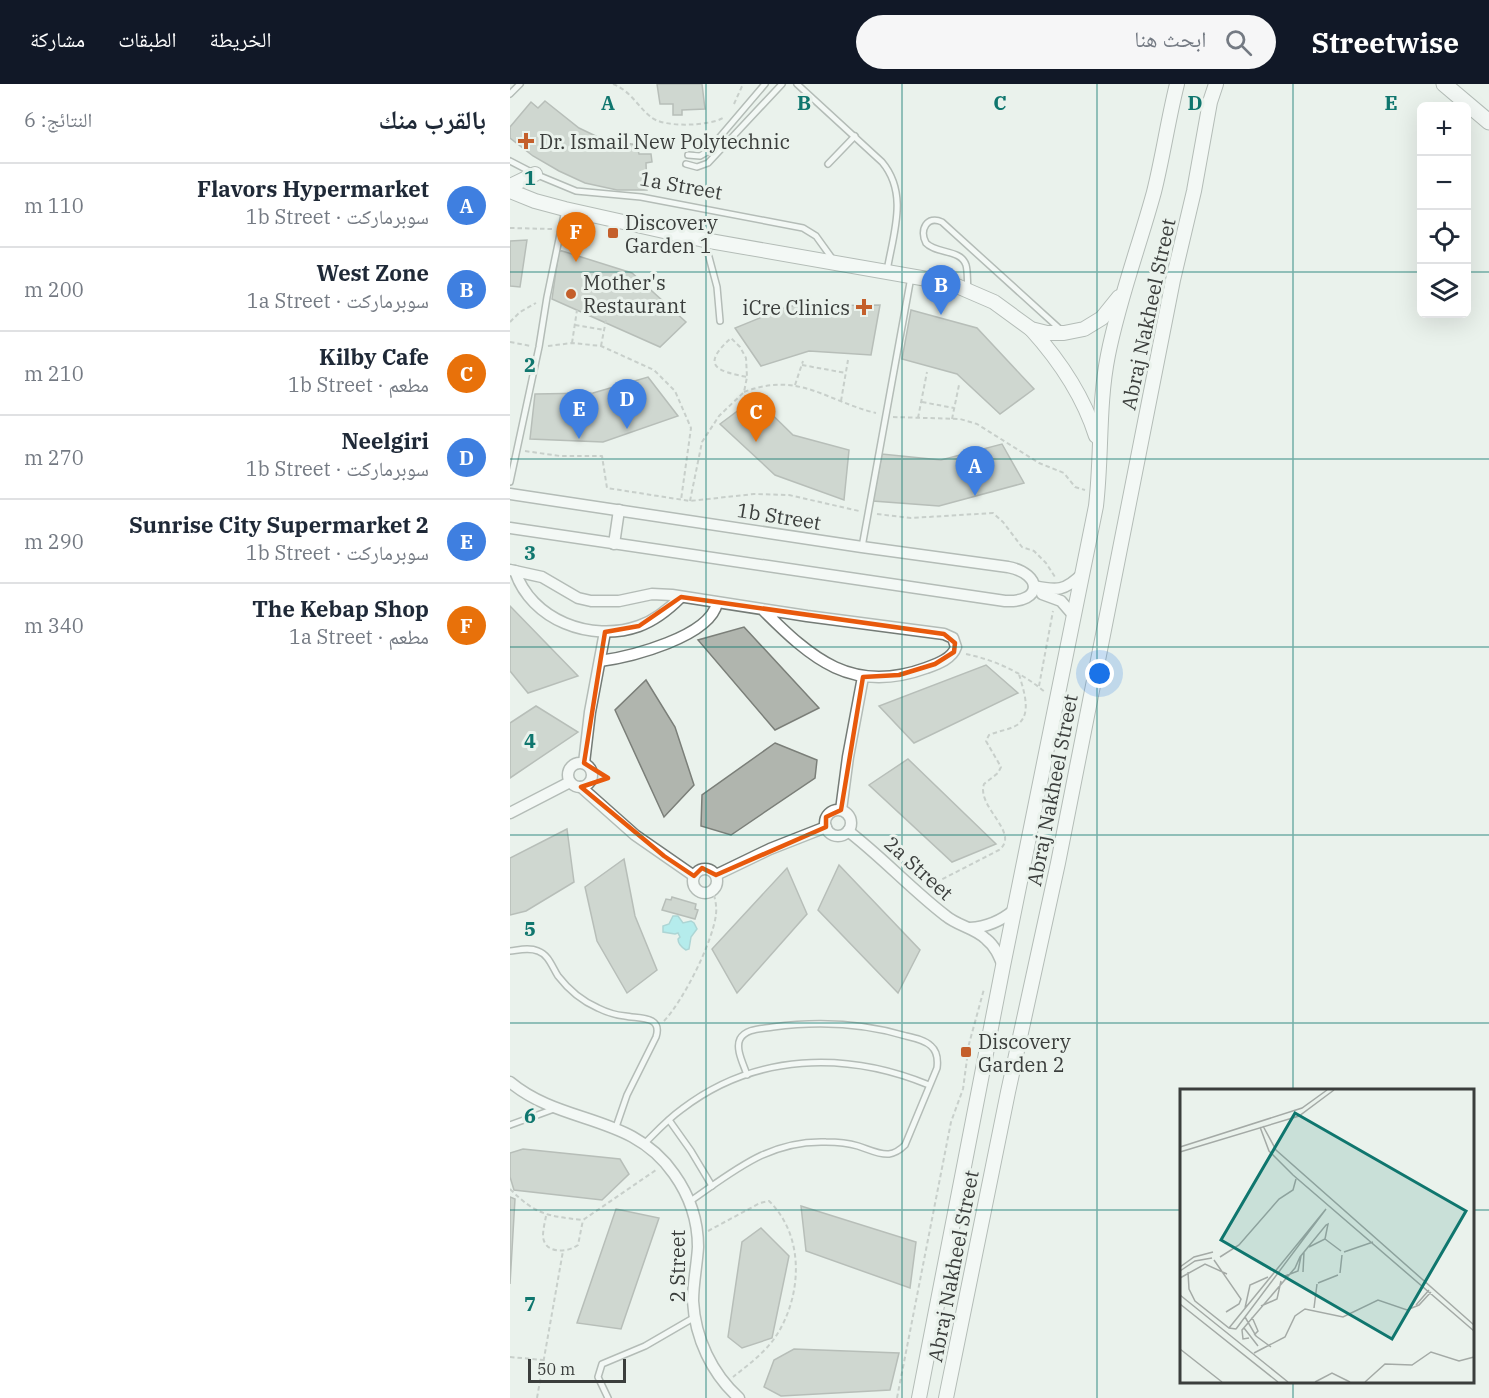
<!DOCTYPE html>
<html lang="ar">
<head>
<meta charset="utf-8">
<style>
  body { margin:0; font-family:"IBM Plex Serif","Noto Naskh Arabic",serif; background:#f6f6f7; color:#1f2937; direction:rtl }
  .controls { position:absolute; right:18px; top:18px; display:grid; overflow:hidden; border-radius:9px; box-shadow:0 6px 24px #0002 }
  .controls button { width:54px; height:54px; display:grid; place-items:center; padding:0; border:0; border-bottom:2px solid #e0e1e3; background:#fff; color:#1f2937; font:30px sans-serif }
  .scale { position:absolute; left:18px; bottom:15px; width:98px; box-sizing:border-box; padding-left:6px; border:3px solid #3b3e3c; border-top:0; font-size:16px; line-height:21px; white-space:nowrap; color:#3b3e3c; -webkit-text-stroke:4px #eaf2ec; paint-order:stroke }
  .you { position:absolute; left:590px; top:590px; width:21px; height:21px; margin:-15px; border:4px solid #fff; border-radius:50%; background:#1a73e8; box-shadow:0 0 0 9px #1a73e833 }
  .badge { display:grid; place-items:center; width:39px; height:39px; border-radius:50%; background:#111827; color:#fff; font-size:20px; font-weight:700 }
  .pin { position:absolute; translate:-50% -50px; filter:drop-shadow(0 2px 3px #0008) }
  .pin::after { content:''; position:absolute; top:32px; width:21px; height:18px; background:inherit; clip-path:polygon(0 0,100% 0,50% 100%) }
  .list { margin:0; padding:0; list-style:none }
  h2 { display:flex; justify-content:space-between; align-items:center; height:78px; margin:0; padding:0 24px; font-size:26px }
  h2 small { font-size:20px; font-weight:400; color:#747a83 }
  .list li { display:grid; grid-template-columns:39px 1fr auto; gap:18px; align-items:center; box-sizing:border-box; height:84px; padding:0 24px; border-top:2px solid #e0e1e3 }
  .list b { display:block; font-size:22px; white-space:nowrap }
  .list p { margin:0; font-size:20px; white-space:nowrap; color:#747a83 }
  .list em { font-size:20px; font-style:normal; color:#747a83 }
  .icon { flex:none; width:33px; height:33px; fill:none; stroke:currentColor; stroke-width:2; stroke-linecap:round; stroke-linejoin:round }
  .map { position:relative; flex:none; width:979px; height:1314px; overflow:hidden; direction:ltr }
  header { display:flex; align-items:center; gap:36px; box-sizing:border-box; height:84px; padding:0 30px; background:#111827; color:#fff }
  header strong { font-size:28px }
  nav { display:flex; gap:33px; margin-inline-start:auto; font-size:21px }
  .search { width:420px; height:54px; background:#f6f6f7; display:flex; align-items:center; gap:15px; box-sizing:border-box; padding:0 21px; border-radius:33px; color:#747a83; font-size:22px }
  main { display:flex }
  aside { flex:1; background:#fff }
  .map>svg:first-child { display:block }
  .water { fill:#75e4ec; stroke:#64b2b7; stroke-width:1.5 }
  .building { fill:#b0b5ae; stroke:#7b7f79; stroke-width:1.5 }
  .lines { fill:none; stroke-linecap:round; stroke-linejoin:round }
  .service-casing { stroke:#747b76; stroke-width:8 }
  .minor-casing { stroke:#747b76; stroke-width:13 }
  .tertiary-casing { stroke:#747b76; stroke-width:16 }
  .secondary-casing { stroke:#747b76; stroke-width:17 }
  .path { stroke:#a0a5a1; stroke-width:2; stroke-dasharray:4.5 3; stroke-linecap:butt }
  .service { stroke:#fff; stroke-width:5 }
  .minor { stroke:#fff; stroke-width:10 }
  .tertiary { stroke:#fff; stroke-width:14 }
  .secondary { stroke:#fff; stroke-width:15 }
  .marked { fill:none; stroke:#e8590c; stroke-width:4.5; stroke-linejoin:round }
  .grid { fill:none; stroke:#0f766e; stroke-width:1.5; stroke-opacity:0.55 }
  .poi-dot { fill:#c45f2b; stroke:#eaf2ec; stroke-width:2 }
  .labels { text-anchor:middle; dominant-baseline:central; stroke-width:6; stroke-linejoin:round; paint-order:stroke }
  .poi-label { font-size:20px; fill:#3b3e3c; stroke:#eaf2ec; text-anchor:start }
  .street-label { font-size:20px; fill:#3b3e3c; stroke:#eaf2ec }
  .inset-road { fill:none; stroke:#a4aaa6; stroke-width:1.5 }
  .view { fill:#0f766e; fill-opacity:0.15; stroke:#0f766e; stroke-width:3 }
  .inset-edge { fill:none; stroke:#3b3e3c; stroke-width:3 }
  .grid-label { font-size:20px; text-anchor:middle; font-weight:bold; fill:#0f766e; stroke:#eaf2ec; stroke-width:6; stroke-linejoin:round; paint-order:stroke }
</style>
</head>
<body>
<header>
<strong>Streetwise</strong>
<div class="search"><svg class="icon" aria-label="search" viewBox="0 0 24 24"><circle cx="10" cy="10" r="6"/><path d="M15 15l6 6"/></svg>ابحث هنا</div>
<nav><a>الخريطة</a><a>الطبقات</a><a>مشاركة</a></nav>
</header>
<main>
<div class="map">
<svg width="979" height="1314" viewBox="0 0 979 1314">
  <rect width="100%" height="100%" fill="#eaf2ec"/>
  <!-- water -->
  <path class="water" d="M163,832H168L173,839L181,837L184,839L187,845L181,853L179,865L176,866C171,863 168,860 168,855L170,853L168,849L165,850L153,848V842L159,840Z"/>
  <!-- building -->
  <g class="building">
    <polygon points="147,0 192,0 195,25 172,26 172,31 163,31 163,20 150,20"/>
    <polygon points="35,17 69,44 92,55 127,61 129,70 141,70 142,78 136,79 137,106 107,106 75,99 49,87 23,72 0,54 0,43 21,18 28,24"/>
    <polygon points="17,156 10,203 0,202 0,157"/>
    <polygon points="49,166 122,189 176,238 150,263 42,215"/>
    <polygon points="370,221 361,271 299,267 251,282 225,244 279,222"/>
    <polygon points="401,226 467,244 524,305 490,330 447,290 392,275"/>
    <polygon points="138,293 168,332 93,358 20,355 25,310 83,309"/>
    <polygon points="245,314 283,351 339,366 334,416 265,391 210,340"/>
    <polygon points="492,360 514,399 429,422 363,417 372,370 431,376"/>
    <polygon points="0,522 68,592 18,609 0,587"/>
    <polygon points="234,543 309,624 265,646 188,556"/>
    <polygon points="476,581 508,609 404,659 369,622"/>
    <polygon points="136,596 165,643 184,701 154,733 105,626"/>
    <polygon points="26,622 68,648 0,694 0,639"/>
    <polygon points="265,659 307,676 305,694 221,751 191,742 192,711"/>
    <polygon points="398,675 486,760 442,778 359,701"/>
    <polygon points="57,745 64,798 16,827 0,831 0,774"/>
    <polygon points="114,775 125,832 147,886 117,909 87,857 75,803"/>
    <polygon points="329,781 410,866 388,909 308,826"/>
    <polygon points="277,784 297,830 227,909 202,865"/>
    <polygon points="162,813 186,820 185,825 188,826 185,835 152,826 156,815 161,816"/>
    <polygon points="13,1065 110,1075 119,1090 92,1116 4,1106 0,1093 0,1069"/>
    <polygon points="0,1113 5,1115 0,1200"/>
    <polygon points="291,1122 406,1158 400,1204 296,1167"/>
    <polygon points="106,1125 149,1134 111,1245 67,1239"/>
    <polygon points="251,1144 279,1172 262,1254 232,1264 218,1253 232,1158"/>
    <polygon points="284,1265 389,1269 380,1306 271,1312 254,1303 264,1276"/>
  </g>
  <g class="lines">
    <!-- service casing -->
    <g class="service-casing">
      <g id="service">
        <path d="M287,0L372,78C399,110 383,150 377,187"/>
        <polyline points="0,10 10,0"/>
        <polyline points="178,71 190,72 197,68 255,0"/>
        <polyline points="0,77 25,90 66,107 131,113 293,144 306,152 324,177"/>
        <polyline points="176,80 187,83 198,79 272,0"/>
        <polyline points="318,80 345,52"/>
        <polyline points="195,158 207,203 210,237"/>
        <path d="M458,205C457,198 458,188 456,181C451,165 426,170 416,159C409,146 417,131 432,138L551,246"/>
        <polyline points="0,398 29,263 37,213 55,126"/>
        <polyline points="352,463 401,193"/>
        <path d="M0,867C9,866 19,863 28,867C39,871 42,883 48,892C58,905 72,917 88,924C96,928 105,931 115,932C128,935 153,931 146,953L117,1011L106,1043"/>
        <polyline points="159,1036 181,1067 202,1102"/>
        <polyline points="0,1041 44,1025"/>
        <path d="M135,1059C147,1047 158,1035 172,1025C245,969 336,967 419,1001"/>
        <path d="M179,1118C224,1087 259,1056 316,1058C327,1058 338,1059 348,1062C358,1065 369,1071 379,1070C386,1069 391,1065 395,1061L427,984C428,976 428,968 421,962C415,956 405,954 396,952C353,939 308,937 263,943C252,945 236,944 230,955C225,965 234,981 237,991"/>
        <polyline points="98,1314 88,1293 92,1280 135,1262 185,1233"/>
      </g>
    </g>
    <!-- minor casing -->
    <g class="minor-casing">
      <g id="minor">
        <path d="M0,410L352,463L498,483C533,490 533,519 495,517L0,444"/>
        <polyline points="104,460 109,426"/>
        <path d="M0,486L32,493L68,514L81,517H109L142,510L162,511L297,532L434,550L443,554L446,563C442,575 427,580 416,584C342,611 302,575 252,525"/>
        <path d="M5,487C21,536 81,559 129,542C146,536 159,525 171,513"/>
        <path d="M524,502C547,507 555,507 572,490"/>
        <polyline points="532,510 551,517 564,532"/>
        <path d="M90,577C120,573 200,553 207,519"/>
        <circle cx="70" cy="691" r="12"/>
        <polyline points="74,679 80,628 95,548"/>
        <polyline points="71,703 125,751 184,792"/>
        <polyline points="331,726 338,673 353,593"/>
        <circle cx="328" cy="739" r="13"/>
        <polyline points="0,729 60,698"/>
        <path d="M338,747C372,773 402,806 436,832C448,842 465,844 476,855C485,862 489,872 493,882"/>
        <circle cx="195" cy="797" r="12"/>
        <polyline points="206,791 260,765 316,743"/>
        <path d="M460,844C477,843 491,837 504,826"/>
        <path d="M0,998C53,1042 122,1029 164,1090C179,1111 188,1137 188,1163C187,1181 183,1199 183,1217C185,1254 202,1290 229,1314"/>
      </g>
    </g>
    <!-- tertiary casing -->
    <g class="tertiary-casing">
      <g id="tertiary">
        <polyline points="0,102 25,90"/>
        <polyline points="0,107 25,117 55,125 194,156 440,199 484,218 521,245 537,249 554,249 574,245 592,234 609,213"/>
        <path d="M521,245C550,277 573,311 586,352"/>
        <path d="M409,1314L493,882L586,422C592,371 588,321 598,271C609,215 629,163 644,108C653,72 658,36 667,0"/>
        <polyline points="436,1314 498,1008 548,779 663,196 684,107 700,18 706,0"/>
      </g>
    </g>
    <!-- secondary casing -->
    <g class="secondary-casing">
      <polyline id="secondary" points="934,0 979,38"/>
    </g>
    <!-- path -->
    <g class="path">
      <path d="M103,0C121,7 127,22 141,33C153,44 199,42 213,34"/>
      <polyline points="224,20 233,0"/>
      <polyline points="0,144 42,145"/>
      <polyline points="0,238 10,228 26,219"/>
      <polyline points="65,241 94,246"/>
      <polyline points="0,258 21,262"/>
      <polyline points="62,259 67,226"/>
      <polyline points="38,262 62,259 91,262 144,286 165,307 181,344 171,416"/>
      <polyline points="91,262 96,236"/>
      <polyline points="292,281 336,289"/>
      <polyline points="285,301 293,277"/>
      <path d="M234,308C289,287 316,317 366,329"/>
      <polyline points="331,317 338,276"/>
      <polyline points="412,318 444,324"/>
      <polyline points="383,333 450,335 467,340 529,379 554,389 565,403 575,406"/>
      <polyline points="408,334 417,288"/>
      <polyline points="442,335 449,301"/>
      <polyline points="15,367 50,372 92,372 97,404 180,417 244,410 279,411 349,427"/>
      <path d="M180,417L192,358L209,332L234,308L237,293L236,274L230,263L221,254C190,282 207,287 237,293"/>
      <polyline points="367,430 401,434 483,429 493,438 512,463 524,467 536,479 545,493"/>
      <path d="M456,570C485,576 513,589 536,609"/>
      <polyline points="529,602 543,527"/>
      <path d="M419,802L489,766C511,749 466,723 474,700L488,689L491,683L476,657L479,651C488,647 499,646 507,641C523,630 513,605 509,590"/>
      <path d="M154,937C173,917 203,858 206,830C207,822 205,815 203,807"/>
      <path d="M0,1105C26,1131 37,1132 73,1136L146,1086"/>
      <path d="M36,1132C35,1138 33,1145 33,1152C34,1170 57,1169 68,1161L73,1136"/>
      <path d="M198,1147L250,1119L259,1117C296,1153 292,1215 264,1255C253,1270 238,1281 223,1293"/>
      <polyline points="0,1273 33,1276"/>
      <polyline points="27,1314 53,1167"/>
      <polyline points="387,1314 441,1038 453,1005 459,960 474,905"/>
    </g>
    <!-- service -->
    <use href="#service" class="service"/>
    <!-- minor -->
    <use href="#minor" class="minor"/>
    <!-- tertiary -->
    <use href="#tertiary" class="tertiary"/>
    <!-- secondary -->
    <use href="#secondary" class="secondary"/>
  </g>
  <!-- marked area -->
  <path d="M0 0H979V1314H0ZM171,513L434,550L445,559L444,568L425,580L389,591L353,593L331,726L316,733V743L206,791L192,784L184,792L154,772L71,703L98,694L74,679L95,548L129,542Z" fill="#eaf2ec" fill-opacity=".55" fill-rule="evenodd"/>
  <path class="marked" d="M171,513L434,550L445,559L444,568L425,580L389,591L353,593L331,726L316,733V743L206,791L192,784L184,792L154,772L71,703L98,694L74,679L95,548L129,542Z"/>
  <!-- grid -->
  <path class="grid" d="M196,0V1314M392,0V1314M587,0V1314M783,0V1006M0,188H912M956,188H979M0,375H979M0,563H979M0,751H979M0,939H979M0,1126H672M962,1126H979M783,1298V1314"/>
  <!-- markers -->
  <g class="poi-dot">
    <path d="M13 48h6v6h6v6h-6v6h-6v-6h-6v-6h6z"/>
    <rect x="97" y="143" width="12" height="12" rx="3"/>
    <circle cx="61" cy="210" r="6"/>
    <path d="M351 214h6v6h6v6h-6v6h-6v-6h-6v-6h6z"/>
    <rect x="450" y="962" width="12" height="12" rx="3"/>
  </g>
  <g class="labels">
    <!-- poi labels -->
    <g class="poi-label">
      <text x="29" y="57">Dr. Ismail New Polytechnic</text>
      <text x="115" y="138">Discovery<tspan x="115" dy="23">Garden 1</tspan></text>
      <text x="73" y="198">Mother's<tspan x="73" dy="23">Restaurant</tspan></text>
      <text x="340" y="223" text-anchor="end">iCre Clinics</text>
      <text x="468" y="957">Discovery<tspan x="468" dy="23">Garden 2</tspan></text>
    </g>
    <!-- street labels -->
    <g class="street-label">
      <text transform="translate(171 101) rotate(10)">1a Street</text>
      <text transform="translate(638 230) rotate(-78)">Abraj Nakheel Street</text>
      <text transform="translate(269 432) rotate(9)">1b Street</text>
      <text transform="translate(542 706) rotate(-79)">Abraj Nakheel Street</text>
      <text transform="translate(409 784) rotate(42)">2a Street</text>
      <text transform="translate(167 1182) rotate(-90)">2 Street</text>
      <text transform="translate(443 1182) rotate(-79)">Abraj Nakheel Street</text>
    </g>
  </g>
  <!-- overview -->
  <g transform="translate(670 1005)">
    <rect width="294" height="294" fill="#eaf2ec"/>
    <path class="inset-road" d="M83,37L96,61L294,236M80,38L89,62L113,86L294,242M0,58L122,19L147,1M0,63L119,27L154,1M145,150L161,162M164,163L193,153M40,168L59,156L99,110L113,101L116,90M34,171L61,210L59,215L46,223M0,178L14,168L33,163M0,182L15,172L32,169M8,183L9,200L15,212L49,239L56,240M123,183L124,163M160,184L162,166M105,187L118,182L121,167M0,189L25,175L47,185M138,194L158,186M0,206L108,293M0,215L98,293M236,216L249,201M81,217L97,210L101,192M65,219L70,196L88,188M134,219L137,195M65,228L76,247L91,258M72,228L78,242L74,246M49,239L146,120L56,240M64,239L78,257M69,249L63,250L62,241L115,179L120,168L146,136L148,135L145,150L129,158M0,260L42,293M74,264L105,248L115,227L125,220L163,228L198,211L227,221L239,216L251,203M135,293L152,284L170,293M185,293L205,275L232,276L251,263L279,272L294,268"/>
    <path class="view" d="M115,24L286,122L212,250L41,151Z"/>
    <rect width="294" height="294" class="inset-edge"/>
  </g>
  <g class="grid-label">
    <text x="98" y="26">A</text>
    <text x="294" y="26">B</text>
    <text x="490" y="26">C</text>
    <text x="685" y="26">D</text>
    <text x="881" y="26">E</text>
    <text x="20" y="101">1</text>
    <text x="20" y="288">2</text>
    <text x="20" y="476">3</text>
    <text x="20" y="664">4</text>
    <text x="20" y="852">5</text>
    <text x="20" y="1039">6</text>
    <text x="20" y="1227">7</text>
  </g>
</svg>
<div class="controls">
<button>+</button>
<button>−</button>
<button><svg class="icon" aria-label="locate" viewBox="0 0 24 24"><circle cx="12" cy="12" r="6"/><path d="M12 2v4M12 18v4M2 12h4M18 12h4"/></svg></button>
<button><svg class="icon" aria-label="layers" viewBox="0 0 24 24"><path d="M12 4l9 5-9 5-9-5zM3 14l9 5 9-5"/></svg></button>
</div>
<div class="scale">50 m</div>
<div class="you"></div>
<div class="pin badge" style="left:465px;top:412px;background:#3f7fe0">A</div>
<div class="pin badge" style="left:431px;top:231px;background:#3f7fe0">B</div>
<div class="pin badge" style="left:246px;top:358px;background:#e8710a">C</div>
<div class="pin badge" style="left:117px;top:345px;background:#3f7fe0">D</div>
<div class="pin badge" style="left:69px;top:355px;background:#3f7fe0">E</div>
<div class="pin badge" style="left:66px;top:178px;background:#e8710a">F</div>
</div>
<aside>
<h2>بالقرب منك<small>النتائج: 6</small></h2>
<ul class="list">
<li><span class="badge" style="background:#3f7fe0">A</span><div><b>Flavors Hypermarket</b><p>سوبرماركت · 1b Street</p></div><em>110 m</em></li>
<li><span class="badge" style="background:#3f7fe0">B</span><div><b>West Zone</b><p>سوبرماركت · 1a Street</p></div><em>200 m</em></li>
<li><span class="badge" style="background:#e8710a">C</span><div><b>Kilby Cafe</b><p>مطعم · 1b Street</p></div><em>210 m</em></li>
<li><span class="badge" style="background:#3f7fe0">D</span><div><b>Neelgiri</b><p>سوبرماركت · 1b Street</p></div><em>270 m</em></li>
<li><span class="badge" style="background:#3f7fe0">E</span><div><b>Sunrise City Supermarket 2</b><p>سوبرماركت · 1b Street</p></div><em>290 m</em></li>
<li><span class="badge" style="background:#e8710a">F</span><div><b>The Kebap Shop</b><p>مطعم · 1a Street</p></div><em>340 m</em></li>
</ul>
</aside>
</main>
</body>
</html>
